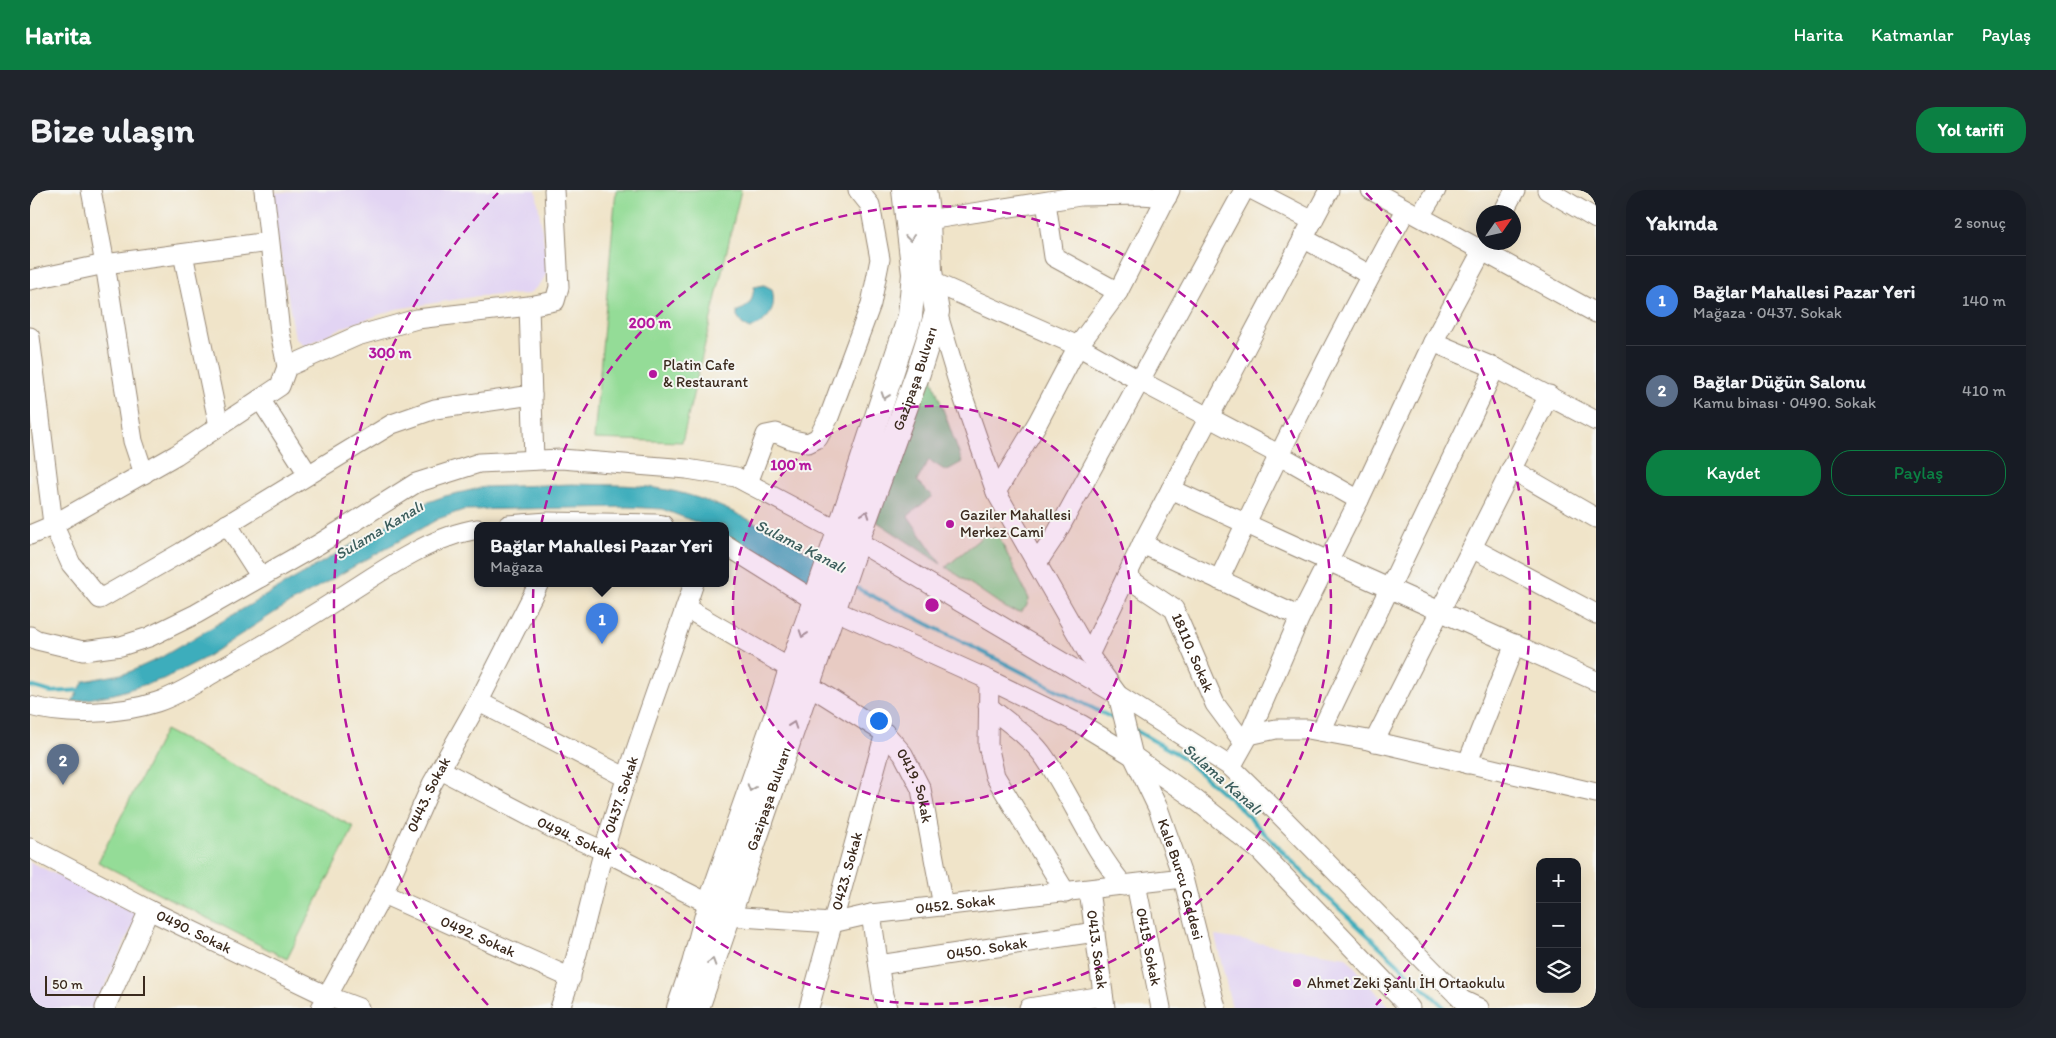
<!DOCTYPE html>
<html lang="tr">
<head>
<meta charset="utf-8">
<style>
  body { margin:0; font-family:Itim,sans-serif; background:#20242c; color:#f1f3f6 }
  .controls { position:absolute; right:15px; bottom:15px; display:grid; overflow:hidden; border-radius:10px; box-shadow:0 5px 20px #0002 }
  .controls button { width:45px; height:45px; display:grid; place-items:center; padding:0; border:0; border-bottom:1px solid #363941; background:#171b24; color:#f1f3f6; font:25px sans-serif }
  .compass { position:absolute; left:1446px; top:15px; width:45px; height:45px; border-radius:50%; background:#171b24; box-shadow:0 5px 20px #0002; rotate:56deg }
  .scale { position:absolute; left:15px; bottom:12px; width:100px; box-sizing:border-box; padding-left:5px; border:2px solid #3b2a1e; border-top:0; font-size:14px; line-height:18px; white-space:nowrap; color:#3b2a1e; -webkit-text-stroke:4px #f6f6f2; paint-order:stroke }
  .you { position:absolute; left:848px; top:530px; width:18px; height:18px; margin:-12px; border:4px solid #fff; border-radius:50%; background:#1a73e8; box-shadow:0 0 0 8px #1a73e833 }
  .badge { display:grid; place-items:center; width:32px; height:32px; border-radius:50%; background:#0b8043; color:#fff; font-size:16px; font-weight:700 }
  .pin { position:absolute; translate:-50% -41px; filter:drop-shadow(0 1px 2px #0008) }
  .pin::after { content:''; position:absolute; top:26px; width:18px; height:15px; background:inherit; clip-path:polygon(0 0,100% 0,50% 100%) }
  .popup { position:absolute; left:444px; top:332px; width:255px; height:65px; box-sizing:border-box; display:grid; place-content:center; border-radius:10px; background:#171b24; filter:drop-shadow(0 1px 4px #0005); font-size:16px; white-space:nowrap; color:#9ea1a6 }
  .popup b { font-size:19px; color:#f1f3f6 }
  .popup::after { content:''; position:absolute; left:50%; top:100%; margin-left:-10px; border:10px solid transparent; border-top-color:#171b24 }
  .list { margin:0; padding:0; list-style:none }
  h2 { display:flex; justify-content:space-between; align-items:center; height:65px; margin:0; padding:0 20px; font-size:21px }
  h2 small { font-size:16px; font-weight:400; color:#9ea1a6 }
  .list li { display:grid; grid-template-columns:32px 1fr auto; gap:15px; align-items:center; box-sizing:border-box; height:90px; padding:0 20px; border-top:1px solid #363941 }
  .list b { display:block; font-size:19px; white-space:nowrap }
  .list p { margin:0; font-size:16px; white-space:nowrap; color:#9ea1a6 }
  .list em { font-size:16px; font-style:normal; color:#9ea1a6 }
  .actions { display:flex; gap:10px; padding:15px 20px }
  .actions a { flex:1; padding:11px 0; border:1px solid #0b8043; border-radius:20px; text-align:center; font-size:18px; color:#0b8043 }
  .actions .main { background:#0b8043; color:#fff }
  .icon { flex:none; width:28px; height:28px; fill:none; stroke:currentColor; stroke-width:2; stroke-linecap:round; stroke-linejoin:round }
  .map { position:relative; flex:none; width:1566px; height:818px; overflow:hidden; border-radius:20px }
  header { display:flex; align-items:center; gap:30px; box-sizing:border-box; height:70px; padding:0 25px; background:#0b8043; color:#fff }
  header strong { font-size:24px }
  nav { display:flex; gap:28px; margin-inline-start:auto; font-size:18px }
  .intro { display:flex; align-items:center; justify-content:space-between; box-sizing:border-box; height:120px; padding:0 30px }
  h1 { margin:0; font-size:35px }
  .button { padding:12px 22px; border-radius:20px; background:#0b8043; color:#fff; font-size:18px; font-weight:700 }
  main { display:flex; gap:30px; padding:0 30px }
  aside { flex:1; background:#171b24; border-radius:20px; box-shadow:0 5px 20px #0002 }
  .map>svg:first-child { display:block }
  .built { fill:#e2d4f3 }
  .green { fill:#94dc97; stroke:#68835a }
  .forest { fill:#77bc80; stroke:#59734f }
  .water { fill:#3eadbc; stroke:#3c6c6d }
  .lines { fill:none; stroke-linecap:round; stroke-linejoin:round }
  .stream { stroke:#3eadbc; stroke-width:4 }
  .minor-casing { stroke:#968774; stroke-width:21 }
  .major-casing { stroke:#968774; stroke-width:26 }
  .minor { stroke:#fff; stroke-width:19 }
  .major { stroke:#fff; stroke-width:24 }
  .oneway { stroke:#a79f9a }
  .ring { fill:none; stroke:#b5179e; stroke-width:2.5; stroke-dasharray:9 6 }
  .poi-dot { fill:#b5179e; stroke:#f6f6f2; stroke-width:2 }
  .labels { text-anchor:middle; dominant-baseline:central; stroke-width:4; stroke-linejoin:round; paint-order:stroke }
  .poi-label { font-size:15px; fill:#3b2a1e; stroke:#f6f6f2; text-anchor:start }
  .street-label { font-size:15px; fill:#3b2a1e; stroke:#f6f6f2 }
  .water-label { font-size:16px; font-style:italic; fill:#3c5e5d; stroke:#f6f6f2 }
  .centre { fill:#b5179e; stroke:#f6f6f2; stroke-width:2.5 }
  .ring-label { font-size:15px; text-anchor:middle; font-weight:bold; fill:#b5179e; stroke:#f6f6f2; stroke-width:4; stroke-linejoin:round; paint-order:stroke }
</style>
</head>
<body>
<header>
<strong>Harita</strong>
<nav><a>Harita</a><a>Katmanlar</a><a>Paylaş</a></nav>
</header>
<div class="intro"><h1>Bize ulaşın</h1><a class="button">Yol tarifi</a></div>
<main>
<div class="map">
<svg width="1566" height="818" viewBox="0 0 1566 818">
  <rect width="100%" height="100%" fill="#f6f6f2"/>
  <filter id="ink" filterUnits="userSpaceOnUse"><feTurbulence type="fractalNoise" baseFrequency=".02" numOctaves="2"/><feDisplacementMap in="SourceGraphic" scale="10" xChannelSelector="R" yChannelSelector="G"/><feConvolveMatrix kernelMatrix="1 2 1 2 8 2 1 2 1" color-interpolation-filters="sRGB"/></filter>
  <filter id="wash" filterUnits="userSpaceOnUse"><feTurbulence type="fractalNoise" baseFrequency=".0096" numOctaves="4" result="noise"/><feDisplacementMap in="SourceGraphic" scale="20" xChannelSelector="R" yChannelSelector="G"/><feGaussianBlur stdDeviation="1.12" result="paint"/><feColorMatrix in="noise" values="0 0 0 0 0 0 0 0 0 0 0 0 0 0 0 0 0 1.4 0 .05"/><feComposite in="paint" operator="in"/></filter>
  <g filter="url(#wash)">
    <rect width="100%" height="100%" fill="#f0e4c9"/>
    <!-- built -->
    <g class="built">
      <polygon points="276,0 506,0 518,80 512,92 499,104 448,106 366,119 311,138 275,156 265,148 240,3"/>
      <polygon points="0,672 108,724 65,818 0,818"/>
      <polygon points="1185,746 1316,767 1360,818 1202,818"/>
    </g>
    <!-- green -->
    <g class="green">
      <polygon points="586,0 711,0 652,252 564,249"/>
      <polygon points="964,337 999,409 996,417 990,422 979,420 916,377"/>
      <polygon points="135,540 324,637 257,769 68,672"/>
    </g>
    <!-- forest -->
    <polygon class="forest" points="898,177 932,272 916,281 899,270 887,291 902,306 878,326 911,374 846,331"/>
    <!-- water -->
    <g class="water">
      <path d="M734,95L742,99C747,119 739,131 720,139L712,134L707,127V121C721,117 722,110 724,97Z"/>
      <path d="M542,294C570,295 599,294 626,298C684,306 737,339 787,367L779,390L696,346V335H673L632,319L597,317L433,320L408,329L323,377L247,421L173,469L133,489L84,504L42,512L54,491L97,483L130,468L387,316L415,306L455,297Z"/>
    </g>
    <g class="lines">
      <!-- stream -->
      <g class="stream">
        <polyline points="821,395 1088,531"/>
        <polyline points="0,496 21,502 53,500"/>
        <polyline points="1103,539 1149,565 1207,615 1297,707 1415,818"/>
      </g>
    </g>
  </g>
  <g filter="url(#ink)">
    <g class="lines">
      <!-- minor casing -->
      <g class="minor-casing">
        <g id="minor">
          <polyline points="61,0 75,74 103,251 114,284"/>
          <polyline points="234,0 250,142 257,177"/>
          <polyline points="1223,0 1283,31"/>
          <polyline points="1341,0 1566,123"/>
          <polyline points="1517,0 1566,29"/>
          <polyline points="1016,12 1024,67 1088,102"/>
          <polyline points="1473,22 1485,0"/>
          <polyline points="1390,26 1406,0"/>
          <polyline points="898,30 1050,6 1112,5 1137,7"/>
          <polyline points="1273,48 1340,85"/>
          <polyline points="153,64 189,236"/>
          <polyline points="0,90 75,74 239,52"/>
          <polyline points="903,92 1048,156 1110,191 1248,264 1329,310"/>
          <polyline points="499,116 504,270"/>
          <path id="s1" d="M907,122L929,195L966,302L1059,465L1088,505L1103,566L1128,618L1153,688L1186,818"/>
          <polyline points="0,147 23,334 41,374 70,409 152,362 362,234 405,219 502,205"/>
          <polyline points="1403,152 1465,178 1566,231"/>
          <polyline points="230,209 278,284"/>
          <polyline points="1481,279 1566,328"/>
          <polyline points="718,293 736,245 746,243 763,250 778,253 788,248 799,227 841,114 850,69 840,15 828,0"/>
          <path d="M1141,299C1282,365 1424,427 1566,491"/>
          <polyline points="966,302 1008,232 1048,156 1088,102 1140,0"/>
          <polyline points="197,334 231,387"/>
          <polyline points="478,335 518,332 625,334 633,335"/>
          <polyline points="0,345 19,337 146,265 250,196 257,177 327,146 387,129 499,116 525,111 529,97 524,0"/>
          <polyline points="1112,354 1270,427"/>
          <polyline points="696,355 784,410"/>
          <polyline points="1442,358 1566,424"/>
          <polyline points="1007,373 1025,346 1214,0"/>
          <path id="s2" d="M1096,387L1144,419L1185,514L1214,553"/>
          <path d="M1189,390C1248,264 1310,141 1376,20"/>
          <polyline points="656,418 761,479"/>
          <polyline points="804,420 959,490 1052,535 1103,566 1162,607 1230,661 1380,818"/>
          <polyline points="0,446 7,450 53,461 91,456 119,447 166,424 289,354 386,293 449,273 531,269 657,279 706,287 827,351 1088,505 1201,577 1248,623 1432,810 1449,818"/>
          <polyline points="1059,465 1112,354 1299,0"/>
          <polyline points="959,490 958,555 965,586 1036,703"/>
          <path id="s3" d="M777,494L855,543L873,564L891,599L913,716"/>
          <polyline points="449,512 597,588"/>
          <path d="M0,516C36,526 91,524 127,512C148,505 168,492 187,481C237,454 285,424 333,393C367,371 408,345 448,339"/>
          <path d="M958,516C977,532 1001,547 1015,568C1043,609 1061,657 1094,696"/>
          <polyline points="1291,541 1465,178"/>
          <polyline points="1219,545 1246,539 1278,539 1338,550 1566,603"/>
          <polyline points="1344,552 1519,205"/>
          <polyline points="1437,574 1485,454"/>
          <polyline points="1201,577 1219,545 1270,427 1329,310 1403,152 1457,52"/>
          <path id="s4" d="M411,580L524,639L574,661L680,714"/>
          <path id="s5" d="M0,658L119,720L297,806L329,818"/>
          <path id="s6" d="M1106,694L1131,818"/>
          <path id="s7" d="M1059,700L1075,818"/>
          <path id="s8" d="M353,704L541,788"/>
          <polyline points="841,724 853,805 857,818"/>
          <path id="s9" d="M697,726L802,733L841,724L1153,688"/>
          <path id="s10" d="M849,775L1065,742"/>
          <polyline points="75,818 119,720"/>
          <path id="s11" d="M291,818L353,704L402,594L451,507L509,393"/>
          <path id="s12" d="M530,818C549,767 559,713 574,660C600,570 634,482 664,393"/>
          <path id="s13" d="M779,818L855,543"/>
          <polyline points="999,818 1073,806"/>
        </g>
      </g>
      <!-- major casing -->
      <g class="major-casing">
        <g id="major">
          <polyline points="649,818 664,774 680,714 748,521 761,479 809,342 880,126 884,84 874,0"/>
          <path id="s14" d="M667,818L827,351L888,183L907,122L900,81L898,30L894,0"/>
        </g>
      </g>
      <!-- minor -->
      <use href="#minor" class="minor"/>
      <!-- major -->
      <use href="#major" class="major"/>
    </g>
    <!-- one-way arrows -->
    <defs><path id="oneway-chevron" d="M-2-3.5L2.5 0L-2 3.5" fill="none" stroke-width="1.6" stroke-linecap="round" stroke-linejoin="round" transform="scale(1.25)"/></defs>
    <g class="oneway">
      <use href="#oneway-chevron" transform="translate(880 48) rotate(83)"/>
      <use href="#oneway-chevron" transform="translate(855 206) rotate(109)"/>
      <use href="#oneway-chevron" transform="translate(836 324) rotate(-70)"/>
      <use href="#oneway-chevron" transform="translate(773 444) rotate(109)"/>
      <use href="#oneway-chevron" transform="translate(763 535) rotate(-71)"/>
      <use href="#oneway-chevron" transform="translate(721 598) rotate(109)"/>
      <use href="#oneway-chevron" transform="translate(682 772) rotate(-72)"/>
    </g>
  </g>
  <!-- distance rings -->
  <circle cx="902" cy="415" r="199" fill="#b5179e" fill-opacity=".12"/>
  <g class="ring">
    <circle cx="902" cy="415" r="199"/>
    <circle cx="902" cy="415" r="399"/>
    <path d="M458 815A598 598 0 0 1 468 3M1336 3A598 598 0 0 1 1346 815"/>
  </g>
  <!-- markers -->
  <g class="poi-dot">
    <circle cx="623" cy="184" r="5"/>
    <circle cx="920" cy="334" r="5"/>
    <circle cx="1267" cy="793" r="5"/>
  </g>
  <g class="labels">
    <!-- poi labels -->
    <g class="poi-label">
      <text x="633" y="175">Platin Cafe<tspan x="633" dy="17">&amp; Restaurant</tspan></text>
      <text x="930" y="325">Gaziler Mahallesi<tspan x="930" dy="17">Merkez Cami</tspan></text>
      <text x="1277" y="793">Ahmet Zeki Şanlı İH Ortaokulu</text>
    </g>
    <!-- street labels -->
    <g class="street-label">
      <text stroke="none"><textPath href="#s14" startOffset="666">Gazipaşa Bulvarı</textPath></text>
      <text stroke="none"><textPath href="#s2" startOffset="105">18110. Sokak</textPath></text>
      <text stroke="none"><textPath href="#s3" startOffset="154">0419. Sokak</textPath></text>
      <text stroke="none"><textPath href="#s12" startOffset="222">0437. Sokak</textPath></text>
      <text stroke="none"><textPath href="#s11" startOffset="239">0443. Sokak</textPath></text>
      <text stroke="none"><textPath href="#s14" startOffset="221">Gazipaşa Bulvarı</textPath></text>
      <text stroke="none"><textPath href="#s4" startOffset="150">0494. Sokak</textPath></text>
      <text stroke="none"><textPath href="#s13" startOffset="142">0423. Sokak</textPath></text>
      <text stroke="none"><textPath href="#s1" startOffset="622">Kale Burcu Caddesi</textPath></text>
      <text stroke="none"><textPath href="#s9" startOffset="230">0452. Sokak</textPath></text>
      <text stroke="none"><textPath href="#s5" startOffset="184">0490. Sokak</textPath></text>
      <text stroke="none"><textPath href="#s8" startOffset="104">0492. Sokak</textPath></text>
      <text stroke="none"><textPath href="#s6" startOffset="64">0415. Sokak</textPath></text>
      <text stroke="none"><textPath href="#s10" startOffset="109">0450. Sokak</textPath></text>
      <text stroke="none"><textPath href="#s7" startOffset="60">0413. Sokak</textPath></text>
    </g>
    <!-- water labels -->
    <g class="water-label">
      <text transform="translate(349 340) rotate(-31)">Sulama Kanalı</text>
      <text transform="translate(771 356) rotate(27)">Sulama Kanalı</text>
      <text transform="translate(1193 589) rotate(41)">Sulama Kanalı</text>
    </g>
  </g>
  <circle cx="902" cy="415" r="8" class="centre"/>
  <g class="ring-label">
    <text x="620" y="138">200 m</text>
    <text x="360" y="168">300 m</text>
    <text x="761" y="280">100 m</text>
  </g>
</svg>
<div class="controls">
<button>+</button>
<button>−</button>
<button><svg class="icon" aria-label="layers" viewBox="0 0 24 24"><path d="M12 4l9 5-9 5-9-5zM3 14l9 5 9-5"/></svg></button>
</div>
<svg class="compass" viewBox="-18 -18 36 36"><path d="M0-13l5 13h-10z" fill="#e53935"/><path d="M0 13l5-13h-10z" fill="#9ea1a6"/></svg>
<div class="scale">50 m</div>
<div class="you"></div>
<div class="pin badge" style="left:572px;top:454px;background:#3f7fe0">1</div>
<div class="popup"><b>Bağlar Mahallesi Pazar Yeri</b>Mağaza</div>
<div class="pin badge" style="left:33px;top:595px;background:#5c6f8a">2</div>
</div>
<aside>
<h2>Yakında<small>2 sonuç</small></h2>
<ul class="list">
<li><span class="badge" style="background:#3f7fe0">1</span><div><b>Bağlar Mahallesi Pazar Yeri</b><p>Mağaza · 0437. Sokak</p></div><em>140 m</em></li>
<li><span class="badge" style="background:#5c6f8a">2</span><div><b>Bağlar Düğün Salonu</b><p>Kamu binası · 0490. Sokak</p></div><em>410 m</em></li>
</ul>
<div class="actions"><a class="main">Kaydet</a><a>Paylaş</a></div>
</aside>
</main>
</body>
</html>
